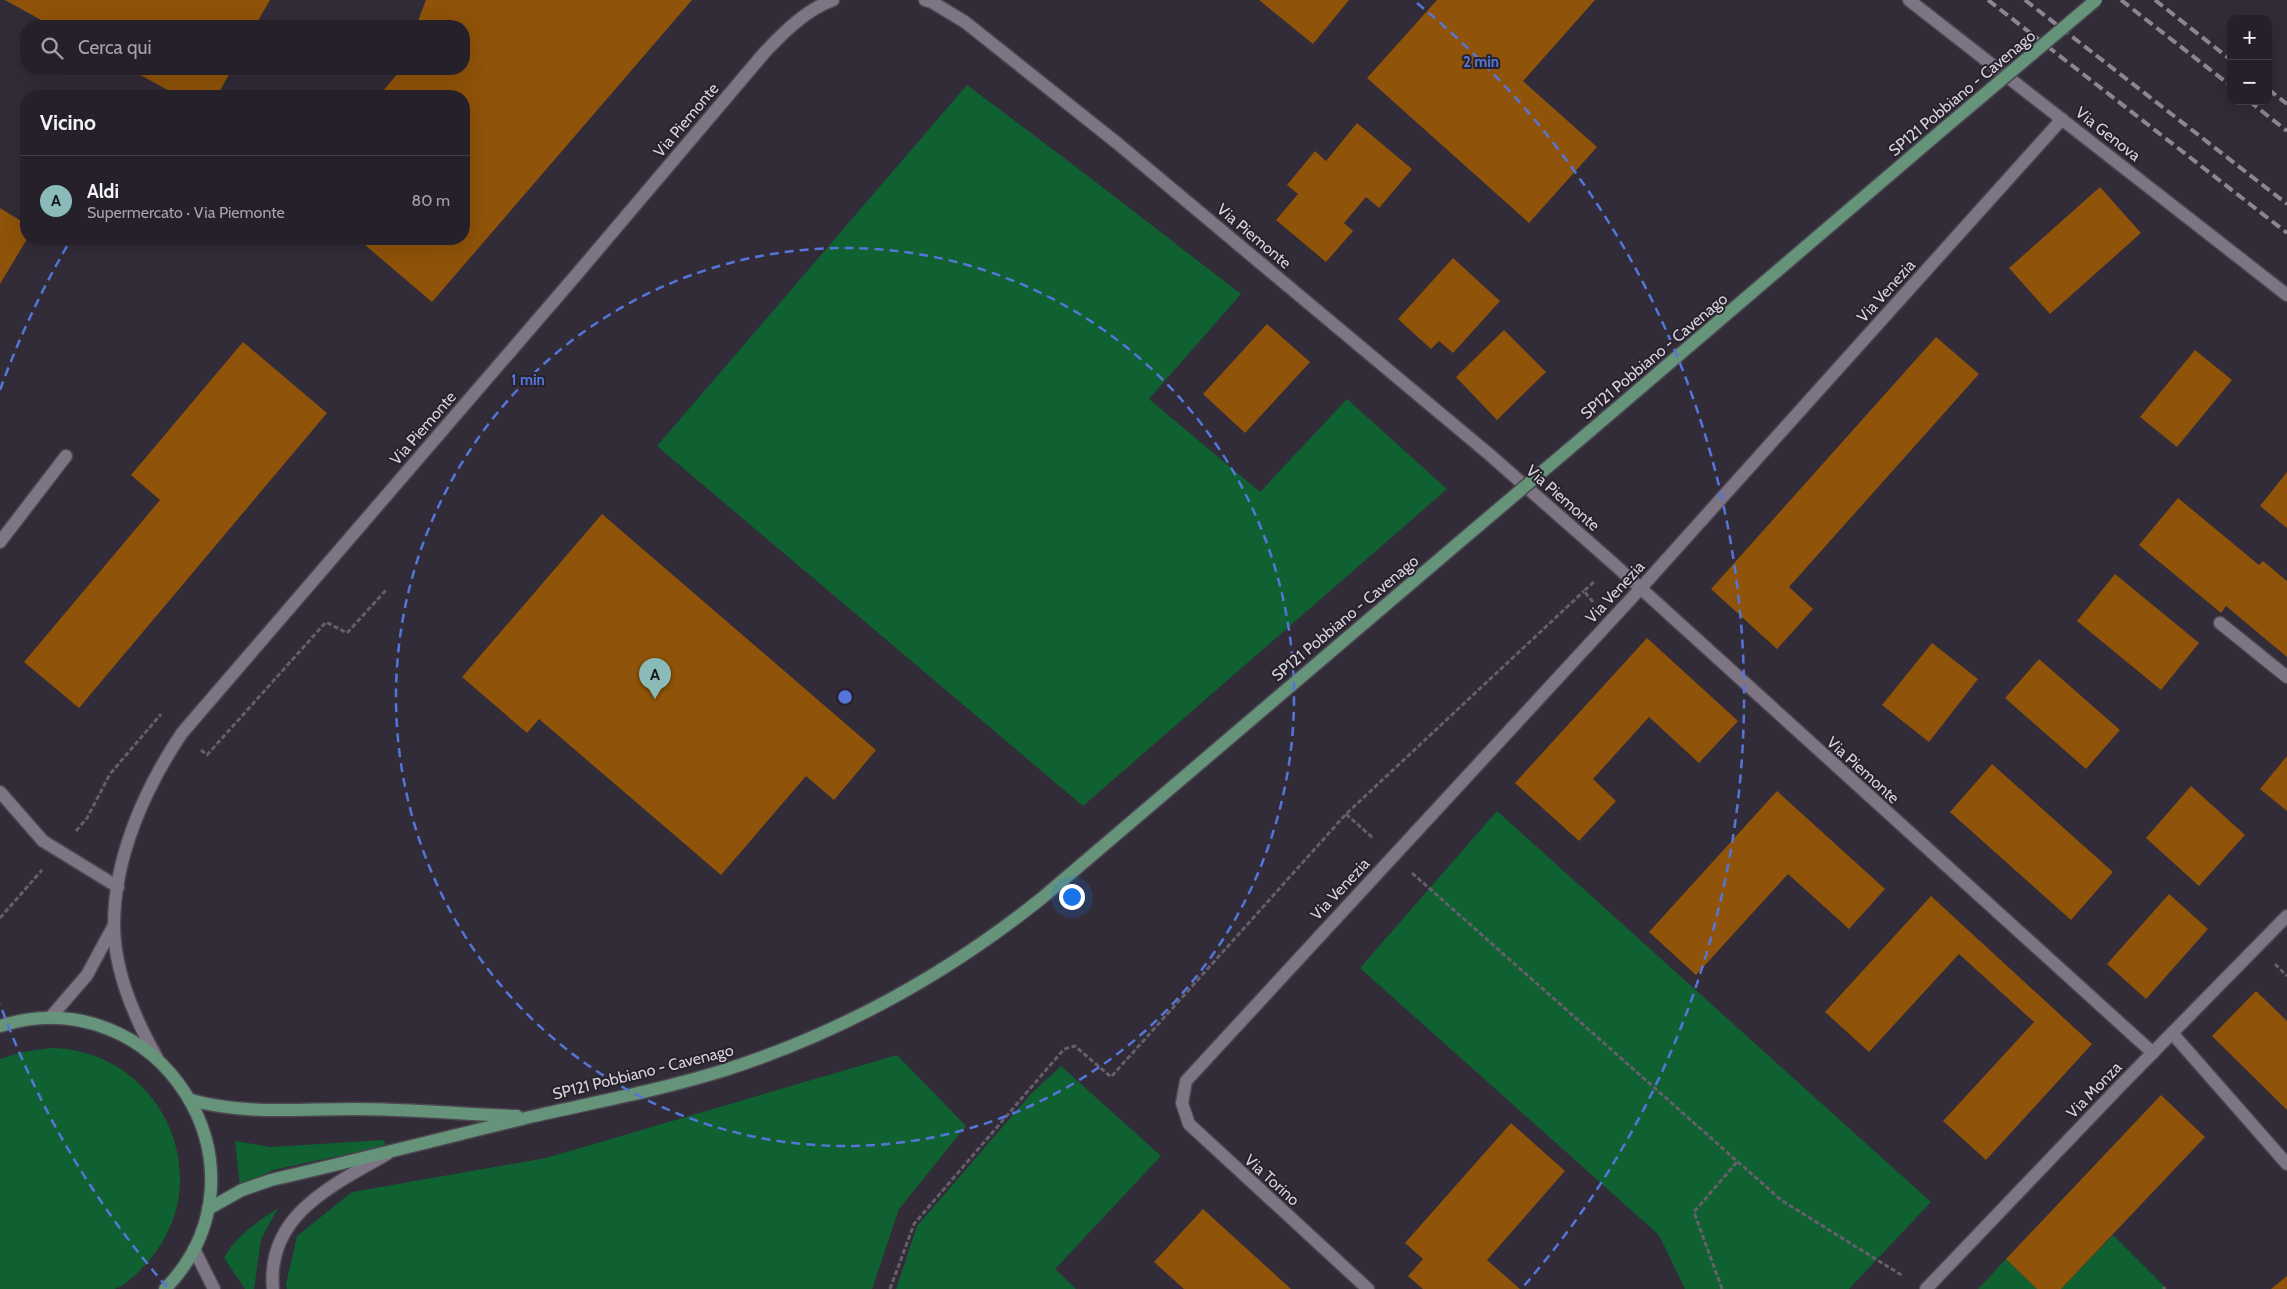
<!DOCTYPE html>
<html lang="it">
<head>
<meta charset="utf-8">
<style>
  body { margin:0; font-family:Cabin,sans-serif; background:#322d36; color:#f1f3f6 }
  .controls { position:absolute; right:15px; top:15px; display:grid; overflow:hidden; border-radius:10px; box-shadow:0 5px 20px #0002 }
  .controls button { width:45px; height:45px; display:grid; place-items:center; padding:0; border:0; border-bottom:1px solid #423e47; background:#26202a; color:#f1f3f6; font:25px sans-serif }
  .you { position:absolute; left:1071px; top:896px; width:18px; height:18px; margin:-12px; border:4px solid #fff; border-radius:50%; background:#1a73e8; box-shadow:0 0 0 8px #1a73e833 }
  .badge { display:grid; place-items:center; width:32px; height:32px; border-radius:50%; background:#8bbbb9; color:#111; font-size:16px; font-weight:700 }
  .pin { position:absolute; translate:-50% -41px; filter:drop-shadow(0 1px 2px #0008) }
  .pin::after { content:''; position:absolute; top:26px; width:18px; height:15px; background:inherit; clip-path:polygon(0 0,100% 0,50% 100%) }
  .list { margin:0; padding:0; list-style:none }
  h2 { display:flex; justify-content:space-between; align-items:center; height:65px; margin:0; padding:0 20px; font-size:21px }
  h2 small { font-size:16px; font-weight:400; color:#a4a3a8 }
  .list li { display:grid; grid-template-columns:32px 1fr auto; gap:15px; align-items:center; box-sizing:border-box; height:90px; padding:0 20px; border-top:1px solid #423e47 }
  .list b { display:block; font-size:19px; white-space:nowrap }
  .list p { margin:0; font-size:16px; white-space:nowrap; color:#a4a3a8 }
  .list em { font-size:16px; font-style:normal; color:#a4a3a8 }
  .icon { flex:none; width:28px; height:28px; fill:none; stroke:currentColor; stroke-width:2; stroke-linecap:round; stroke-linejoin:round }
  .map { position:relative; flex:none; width:2287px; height:1289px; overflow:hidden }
  .search { position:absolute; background:#26202a; box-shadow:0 5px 20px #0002; left:20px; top:20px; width:450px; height:55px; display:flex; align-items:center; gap:12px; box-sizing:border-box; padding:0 18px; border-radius:20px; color:#a4a3a8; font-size:19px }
  .panel { position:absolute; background:#26202a; box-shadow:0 5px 20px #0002; left:20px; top:90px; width:450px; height:155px; border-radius:20px }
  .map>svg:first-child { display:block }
  .green { fill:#0f6132 }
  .building { fill:#8f5309 }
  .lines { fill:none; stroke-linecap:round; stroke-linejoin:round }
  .minor-casing { stroke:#4b4650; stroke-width:15 }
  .major-casing { stroke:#4b4650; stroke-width:15 }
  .path { stroke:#655f6a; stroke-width:3; stroke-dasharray:5 2.5; stroke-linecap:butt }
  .minor { stroke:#7d7584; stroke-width:12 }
  .major { stroke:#65947b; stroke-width:12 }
  .rail { stroke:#8b8690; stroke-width:4; stroke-dasharray:10 5; stroke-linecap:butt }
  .major-bridge-casing { stroke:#4b4650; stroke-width:15; stroke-linecap:butt }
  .major-bridge { stroke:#65947b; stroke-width:12 }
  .ring { fill:none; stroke:#5576d9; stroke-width:2.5; stroke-dasharray:9 6 }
  .labels { text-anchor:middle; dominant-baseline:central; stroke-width:4; stroke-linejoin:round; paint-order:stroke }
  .street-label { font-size:16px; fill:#d7d3db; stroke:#28222e }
  .centre { fill:#5576d9; stroke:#28222e; stroke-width:2.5 }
  .ring-label { font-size:15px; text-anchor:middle; font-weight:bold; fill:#5576d9; stroke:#28222e; stroke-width:4; stroke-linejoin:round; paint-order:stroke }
</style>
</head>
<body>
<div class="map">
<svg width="2287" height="1289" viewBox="0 0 2287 1289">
  <rect width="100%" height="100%" fill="#322b38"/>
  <!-- green -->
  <g class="green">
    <polygon points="967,85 1084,173 1241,294 1149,399 1260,492 1347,399 1447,489 1083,806 657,446"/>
    <polygon points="1497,811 1931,1202 1849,1289 1685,1289 1659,1235 1360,968"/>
    <path d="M51,1048C161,1050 222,1179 147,1263C139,1271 126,1286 114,1289C105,1289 93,1289 84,1289C56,1289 28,1289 0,1289V1059L22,1052Z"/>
    <polygon points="897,1055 966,1126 899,1209 872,1289 287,1289 286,1284 297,1236 352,1192 546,1158"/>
    <polygon points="1061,1066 1161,1156 1055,1269 1076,1289 896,1289 917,1226 1031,1094"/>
    <polygon points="384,1140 385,1146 273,1170 240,1186 235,1141 271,1147"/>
    <path d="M278,1208L261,1239L254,1289H245L224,1258C236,1235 258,1222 278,1208Z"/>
    <polygon points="2113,1235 2167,1289 2061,1289"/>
    <polygon points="2006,1259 2037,1289 1978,1289"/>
  </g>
  <!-- building -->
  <g class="building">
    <polygon points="5,0 270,0 255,26 52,26"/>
    <polygon points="426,0 692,0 432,302 358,239 464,239 464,96 379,96 401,69 464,69 464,26 416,26"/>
    <polygon points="1259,0 1349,0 1313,44"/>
    <polygon points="1437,0 1595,0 1523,81 1597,147 1529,223 1367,78"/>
    <polygon points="129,69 232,69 217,96 179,96"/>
    <polygon points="1357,123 1412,169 1379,208 1366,197 1344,223 1353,231 1326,262 1276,220 1298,194 1287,185 1315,151 1326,161"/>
    <polygon points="2100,187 2141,233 2050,314 2009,268"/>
    <polygon points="0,208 26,224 27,239 0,284"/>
    <polygon points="1453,258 1500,301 1453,353 1439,341 1431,349 1398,319"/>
    <polygon points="1267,324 1310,362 1245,433 1203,394"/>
    <polygon points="1504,330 1546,372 1497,420 1456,377"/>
    <polygon points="1936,337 1979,374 1789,587 1813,609 1777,649 1711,589"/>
    <polygon points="243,342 327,413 79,708 24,662 160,500 131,475"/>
    <polygon points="2195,350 2232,380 2177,447 2140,417"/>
    <polygon points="2287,472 2287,528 2260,506"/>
    <polygon points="2178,498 2259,565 2263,561 2287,581 2287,657 2226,606 2221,613 2139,545"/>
    <polygon points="602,514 876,750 834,800 806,776 721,875 539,719 527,733 462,677"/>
    <polygon points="2115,574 2199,643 2161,690 2077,621"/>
    <polygon points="1647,638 1738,721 1699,763 1649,717 1593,779 1616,801 1579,841 1515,783"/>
    <polygon points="1932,643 1978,679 1929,742 1882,705"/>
    <polygon points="2039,659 2120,730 2086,769 2005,698"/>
    <polygon points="2287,756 2287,811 2260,789"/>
    <polygon points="1992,764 2113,872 2071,920 1950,812"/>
    <polygon points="2191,786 2245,835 2199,886 2146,838"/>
    <polygon points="1777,791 1885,889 1849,929 1788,874 1696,975 1649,932"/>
    <polygon points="2169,894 2208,929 2146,999 2107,964"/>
    <polygon points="1931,896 2092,1044 1986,1160 1943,1121 2034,1022 1959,954 1869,1052 1825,1012"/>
    <polygon points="2256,991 2287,1021 2287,1110 2212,1036"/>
    <polygon points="2161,1095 2205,1137 2061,1289 2037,1289 2006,1259"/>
    <polygon points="1511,1123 1565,1171 1487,1260 1520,1289 1423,1289 1408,1276 1423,1259 1405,1243"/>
    <polygon points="1203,1209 1291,1289 1184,1289 1154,1262"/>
    <polygon points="2287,1276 2287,1289 2271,1289"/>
  </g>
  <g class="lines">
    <!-- minor casing -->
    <g class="minor-casing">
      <g id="minor">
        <polyline points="925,0 932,2 965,22 1117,143 1490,455 1615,565 2153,1053"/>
        <polyline points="1909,0 2287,295"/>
        <polyline points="0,542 66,456"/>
        <polyline points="2220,623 2287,677"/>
        <polyline points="0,792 43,841 118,887"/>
        <polyline points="50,1018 87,975 114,925"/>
        <polyline points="2172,1033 2287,1164"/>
        <path d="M157,1058C135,1019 114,972 114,925C114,857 145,788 182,733L577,274L765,52C784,32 807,9 833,0"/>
        <polyline points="194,1249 214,1289"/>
        <path d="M273,1289C266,1214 334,1185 387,1154"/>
        <polyline points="1368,1289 1189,1124 1182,1103 1186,1081 1640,589 2062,119"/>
        <polyline points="1926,1289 2122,1084 2287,916"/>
      </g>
    </g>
    <!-- major casing -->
    <g class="major-casing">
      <g id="major">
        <polyline points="1589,432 1941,131"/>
        <path d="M0,1026C158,976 282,1169 165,1289"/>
        <path d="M191,1100C245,1115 298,1109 354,1109C408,1109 463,1114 517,1116"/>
        <path d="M208,1209L242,1190L271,1180C357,1160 444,1138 530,1117C595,1102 661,1090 725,1070C840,1033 947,974 1042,898L1456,545"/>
      </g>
    </g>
    <!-- path -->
    <g class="path">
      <polyline points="1593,602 1584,591 1595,581"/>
      <polyline points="201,750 207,755 326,622 347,633 386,590"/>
      <polyline points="1346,814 1374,839"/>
      <polyline points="76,831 87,818 110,774 161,714"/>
      <polyline points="1412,873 1781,1200 1903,1276"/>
      <polyline points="0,918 42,870"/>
      <polyline points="2275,964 2287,976"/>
      <polyline points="890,1289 914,1224 1064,1049 1075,1046 1111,1077 1346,814 1584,591"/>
      <polyline points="1722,1289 1694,1212 1737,1162"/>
      <polyline points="2163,1289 2165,1287"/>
    </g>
    <!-- minor -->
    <use href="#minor" class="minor"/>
    <!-- major -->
    <use href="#major" class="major"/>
    <!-- rail -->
    <g class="rail">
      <polyline points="1988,0 2287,233"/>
      <polyline points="2025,0 2287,204"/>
      <polyline points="2121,0 2231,86"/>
      <polyline points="2155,0 2231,60"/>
      <polyline points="2268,89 2287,104"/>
      <polyline points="2249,101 2287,131"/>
    </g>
    <!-- major-bridge casing -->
    <g class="major-bridge-casing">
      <g id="major-bridge">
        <polyline points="1941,131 2096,0"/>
        <polyline points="1456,545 1589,432"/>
      </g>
    </g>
    <!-- major-bridge -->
    <use href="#major-bridge" class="major-bridge"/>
  </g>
  <!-- distance rings -->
  <g class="ring">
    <circle cx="845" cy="697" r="449"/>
    <path d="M167 1287A899 899 0 0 1 0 1004M0 390A899 899 0 0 1 70 241M1417 3A899 899 0 0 1 1523 1287"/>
  </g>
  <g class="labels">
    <!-- street labels -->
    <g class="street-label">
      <text transform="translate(1962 93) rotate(-40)">SP121 Pobbiano - Cavenago</text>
      <text transform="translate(686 120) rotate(-50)">Via Piemonte</text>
      <text transform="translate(2108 134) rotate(38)">Via Genova</text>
      <text transform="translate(1254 236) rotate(40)">Via Piemonte</text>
      <text transform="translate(1886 291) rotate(-48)">Via Venezia</text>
      <text transform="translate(1654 356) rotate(-40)">SP121 Pobbiano - Cavenago</text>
      <text transform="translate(423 428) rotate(-49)">Via Piemonte</text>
      <text transform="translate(1563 498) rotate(41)">Via Piemonte</text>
      <text transform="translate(1615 592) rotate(-47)">Via Venezia</text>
      <text transform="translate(1345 618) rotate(-40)">SP121 Pobbiano - Cavenago</text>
      <text transform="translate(1863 770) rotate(42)">Via Piemonte</text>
      <text transform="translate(1340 889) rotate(-47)">Via Venezia</text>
      <text transform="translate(643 1072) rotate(-14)">SP121 Pobbiano - Cavenago</text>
      <text transform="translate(2094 1090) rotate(-46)">Via Monza</text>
      <text transform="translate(1272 1180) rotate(42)">Via Torino</text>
    </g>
  </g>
  <circle cx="845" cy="697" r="8" class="centre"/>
  <g class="ring-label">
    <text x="1481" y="67">2 min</text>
    <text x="528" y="385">1 min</text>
  </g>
</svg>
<div class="controls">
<button>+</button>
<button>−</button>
</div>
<div class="you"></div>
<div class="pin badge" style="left:655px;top:699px">A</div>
<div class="search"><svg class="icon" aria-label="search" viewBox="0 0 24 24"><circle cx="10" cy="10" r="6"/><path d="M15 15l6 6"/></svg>Cerca qui</div>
<section class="panel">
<h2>Vicino<small></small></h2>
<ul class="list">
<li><span class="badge">A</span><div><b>Aldi</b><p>Supermercato · Via Piemonte</p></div><em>80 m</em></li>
</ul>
</section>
</div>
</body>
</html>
